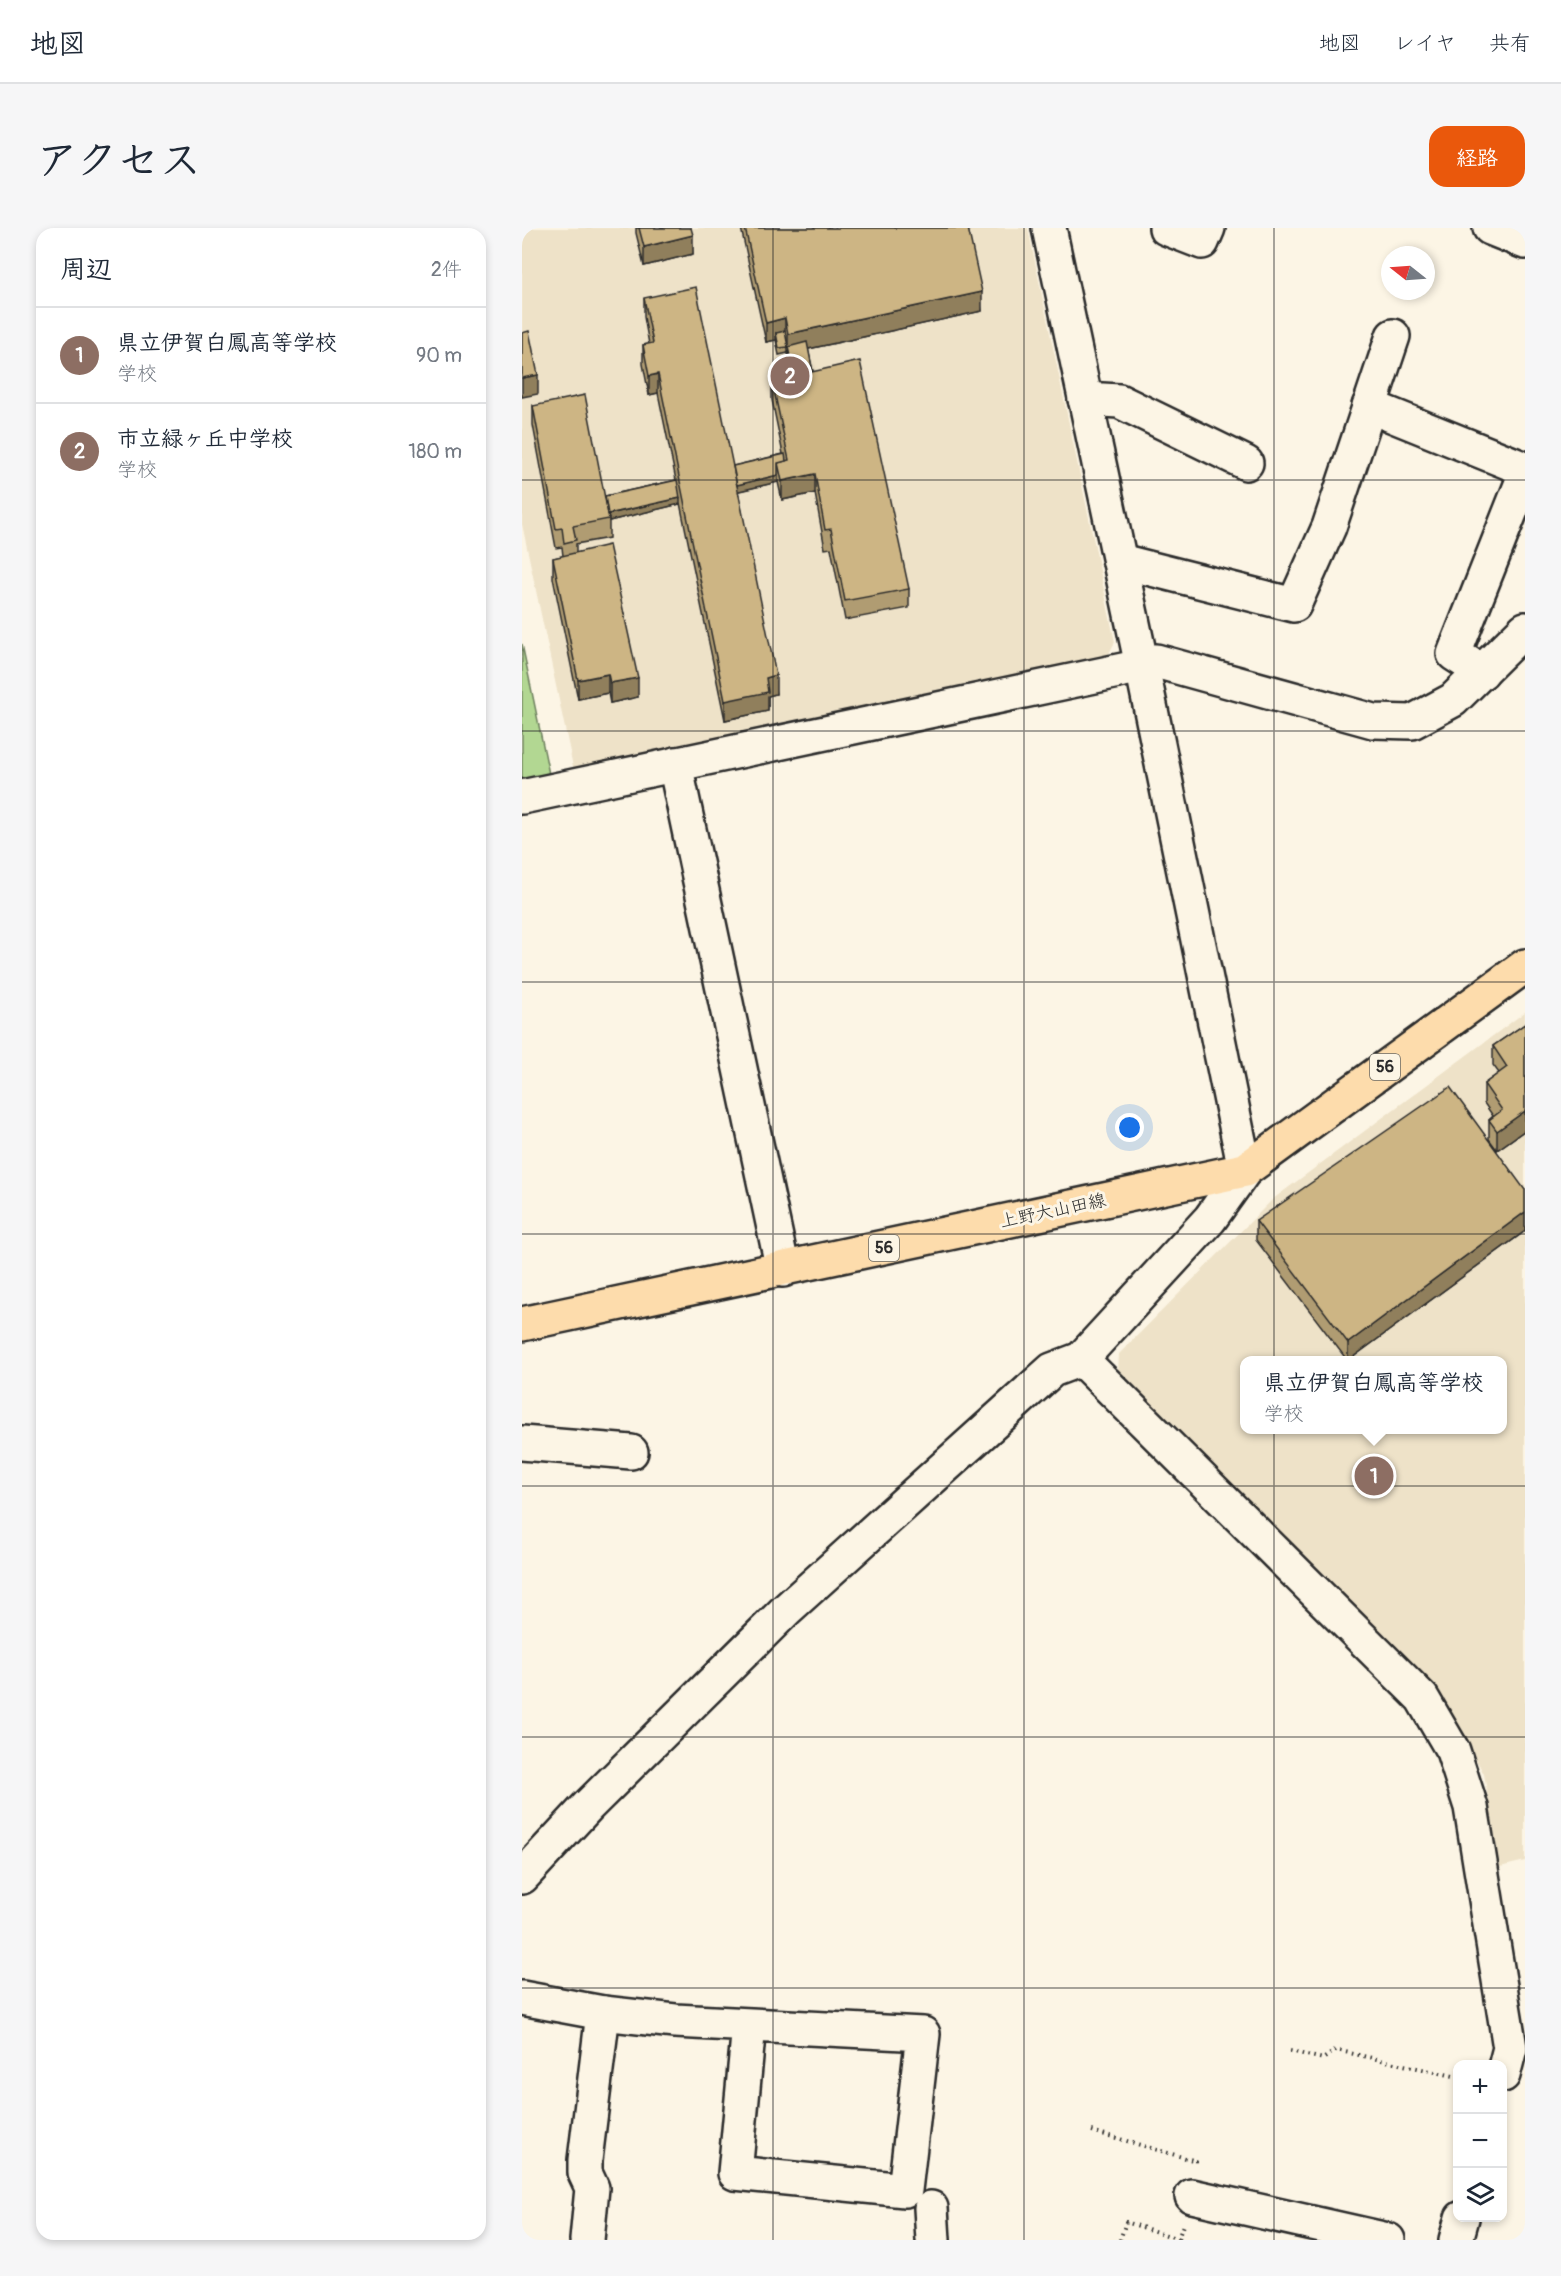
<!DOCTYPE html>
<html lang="ja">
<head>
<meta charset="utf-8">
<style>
  body { margin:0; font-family:Pangolin,"Klee One",sans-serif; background:#f6f6f7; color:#1f2937 }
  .controls { position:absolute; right:18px; bottom:18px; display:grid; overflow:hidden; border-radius:12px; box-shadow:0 3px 9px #0003 }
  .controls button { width:54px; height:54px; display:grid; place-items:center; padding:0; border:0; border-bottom:2px solid #e0e1e3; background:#fff; color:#1f2937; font:30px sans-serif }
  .compass { position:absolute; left:859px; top:18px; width:54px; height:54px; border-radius:50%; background:#fff; box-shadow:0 3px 9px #0003; rotate:287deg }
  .you { position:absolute; left:608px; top:900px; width:21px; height:21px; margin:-15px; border:4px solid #fff; border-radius:50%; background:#1a73e8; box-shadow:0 0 0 9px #1a73e833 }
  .badge { display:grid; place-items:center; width:39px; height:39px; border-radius:50%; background:#ea580c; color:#fff; font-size:20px; font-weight:700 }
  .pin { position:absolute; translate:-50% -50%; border:3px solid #fff; box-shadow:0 2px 6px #0006 }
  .popup { position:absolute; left:718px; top:1128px; width:267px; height:78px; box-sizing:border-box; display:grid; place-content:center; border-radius:12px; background:#fff; filter:drop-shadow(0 2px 4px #0005); font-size:20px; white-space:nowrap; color:#747a83 }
  .popup b { font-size:22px; color:#1f2937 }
  .popup::after { content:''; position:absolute; left:50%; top:100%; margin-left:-12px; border:12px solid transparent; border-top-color:#fff }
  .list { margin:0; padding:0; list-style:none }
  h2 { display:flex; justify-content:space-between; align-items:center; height:78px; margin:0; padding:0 24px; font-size:26px }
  h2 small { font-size:20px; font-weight:400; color:#747a83 }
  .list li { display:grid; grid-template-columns:39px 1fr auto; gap:18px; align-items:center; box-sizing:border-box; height:96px; padding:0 24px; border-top:2px solid #e0e1e3 }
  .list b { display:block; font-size:22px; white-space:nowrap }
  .list p { margin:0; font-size:20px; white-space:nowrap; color:#747a83 }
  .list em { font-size:20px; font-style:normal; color:#747a83 }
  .icon { flex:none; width:33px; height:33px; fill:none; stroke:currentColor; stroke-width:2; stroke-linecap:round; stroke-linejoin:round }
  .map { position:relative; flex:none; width:1003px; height:2012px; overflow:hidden; border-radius:18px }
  header { display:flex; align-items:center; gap:36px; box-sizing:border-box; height:84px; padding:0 30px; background:#fff; border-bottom:2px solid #e0e1e3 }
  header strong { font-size:28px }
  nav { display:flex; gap:33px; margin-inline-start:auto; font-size:21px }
  .intro { display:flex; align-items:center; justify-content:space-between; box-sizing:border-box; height:144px; padding:0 36px }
  h1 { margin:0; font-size:42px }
  .button { padding:15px 27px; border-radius:18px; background:#ea580c; color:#fff; font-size:21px; font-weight:700 }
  main { display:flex; gap:36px; padding:0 36px }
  aside { flex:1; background:#fff; border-radius:18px; box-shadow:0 3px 9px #0003 }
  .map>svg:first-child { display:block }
  .built { fill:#eee2c8; fill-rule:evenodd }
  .green { fill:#b2d792; stroke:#6e815e; stroke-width:1.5 }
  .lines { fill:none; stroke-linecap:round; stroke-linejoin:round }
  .minor-casing { stroke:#2b2b2b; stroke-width:38 }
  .major-casing { stroke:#2b2b2b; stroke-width:38 }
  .path { stroke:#2b2b2b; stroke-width:4; stroke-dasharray:1.5 4.5; stroke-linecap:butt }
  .minor { stroke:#fcf5e5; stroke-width:33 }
  .major { stroke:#fddcac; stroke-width:33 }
  .wall { fill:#b09c72; stroke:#2b2b2b; stroke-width:1.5 }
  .shaded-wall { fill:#907f5c; stroke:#2b2b2b; stroke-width:1.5 }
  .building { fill:#cdb584; stroke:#2b2b2b; stroke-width:1.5 }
  .grid { fill:none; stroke:#2b2b2b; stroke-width:1.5; stroke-opacity:0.55 }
  .labels { text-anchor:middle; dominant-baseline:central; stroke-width:6; stroke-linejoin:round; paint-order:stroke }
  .shield { fill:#fcf5e5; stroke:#6a6863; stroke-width:1.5 }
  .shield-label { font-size:16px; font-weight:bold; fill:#2b2b2b }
  .street-label { font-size:18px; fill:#2b2b2b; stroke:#fcf5e5 }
</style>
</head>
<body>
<header>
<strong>地図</strong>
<nav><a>地図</a><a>レイヤ</a><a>共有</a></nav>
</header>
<div class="intro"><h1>アクセス</h1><a class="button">経路</a></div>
<main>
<aside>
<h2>周辺<small>2件</small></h2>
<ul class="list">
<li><span class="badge" style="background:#8d6e63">1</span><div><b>県立伊賀白鳳高等学校</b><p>学校</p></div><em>90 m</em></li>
<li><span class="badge" style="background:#8d6e63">2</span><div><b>市立緑ヶ丘中学校</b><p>学校</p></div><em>180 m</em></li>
</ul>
</aside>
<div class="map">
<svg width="1003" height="2012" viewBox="0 0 1003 2012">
  <rect width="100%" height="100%" fill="#fcf5e5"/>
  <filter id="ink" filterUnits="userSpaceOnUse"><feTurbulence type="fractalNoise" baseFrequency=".0167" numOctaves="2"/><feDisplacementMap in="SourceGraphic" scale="12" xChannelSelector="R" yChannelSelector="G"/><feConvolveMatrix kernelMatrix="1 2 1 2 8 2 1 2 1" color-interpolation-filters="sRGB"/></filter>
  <g filter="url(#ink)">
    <!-- built -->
    <g class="built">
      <polygon points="0,0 506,0 593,414 582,435 53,548 0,296"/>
      <path d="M1003,784V1633L978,1639L962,1546L931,1489L807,1351L596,1144L597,1126L751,971ZM723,1132H981V1202H723Z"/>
    </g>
    <!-- green -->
    <polygon class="green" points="0,416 28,551 0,556"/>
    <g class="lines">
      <!-- minor casing -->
      <g class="minor-casing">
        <g id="minor">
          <polyline points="644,0 680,14 686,0"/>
          <polyline points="968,0 1003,14"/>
          <polyline points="563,171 597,173 724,235"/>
          <polyline points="847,178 1003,241"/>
          <polyline points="598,333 772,377 807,299 871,108"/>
          <polyline points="960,444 932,426 1003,247"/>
          <polyline points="153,536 261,1042"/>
          <polyline points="0,569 620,438 634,433 851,493 890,494 931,472 1003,401"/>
          <polyline points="559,1131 900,1470 931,1523 949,1579 988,1820 981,1847"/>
          <polyline points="0,1215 109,1224"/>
          <polyline points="0,1649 66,1578 264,1382 530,1142 559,1131 688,991 723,942 620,438 527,0"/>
          <polyline points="0,1770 81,1785 153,1793 401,1806 383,1962 213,1945 227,1797"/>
          <polyline points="670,1968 866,2012"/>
          <polyline points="409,1980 411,2012"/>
          <polyline points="65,2012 70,1960 63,1945 63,1932 81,1785"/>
          <polyline points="934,2012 940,1990"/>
        </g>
      </g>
      <!-- major casing -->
      <g class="major-casing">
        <polyline id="major" points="0,1096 723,942 1003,738"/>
      </g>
      <!-- path -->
      <g class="path">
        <polyline points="768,1823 801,1831 814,1822 936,1849"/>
        <polyline points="570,1903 674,1933 674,1937"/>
        <polyline points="656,2011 661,1997"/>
        <polyline points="598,2012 604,1994 660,2012"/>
      </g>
      <!-- minor -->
      <use href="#minor" class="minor"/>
      <!-- major -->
      <use href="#major" class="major"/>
    </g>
    <!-- wall -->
    <g class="wall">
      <polygon points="114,0 169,0 171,26 122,38 114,5"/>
      <polygon points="219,0 446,0 460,83 286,121 291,144 387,361 387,380 323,392 309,320 303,321 293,265 260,272 256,254 216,263 254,466 246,468 246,483 203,492 158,275 158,276 87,293 87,310 54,316 54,325 116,469 88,475 86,465 56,471 31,350 31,330 41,328 40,319 34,320 11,197 11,178 83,268 154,252 136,165 127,167 121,136 121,117 127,116 122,89 122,70 211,238 261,226 250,172 250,153 271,148 266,125 257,127 254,112 244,114"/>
      <polygon points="1003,796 1003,902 975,922 967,911 967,892 971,888 962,875 962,856 977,845 971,837 971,818"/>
      <polygon points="1003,962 1003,1003 827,1132 825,1132 734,1012 734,993"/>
    </g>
    <!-- shaded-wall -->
    <g class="shaded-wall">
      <polygon points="171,7 171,26 122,38 122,19"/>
      <polygon points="460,64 460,83 268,125 266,119 266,125 266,106"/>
      <polygon points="263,90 263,109 254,105 254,112 244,114 244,95"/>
      <polygon points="136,146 136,165 127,167 127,148"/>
      <polygon points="16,147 16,166 0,169 0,150"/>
      <polygon points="293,246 293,265 260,272 260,253"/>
      <polygon points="256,247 256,254 213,264 213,257"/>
      <polygon points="158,270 158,276 87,293 87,291 83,287"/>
      <polygon points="86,446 86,465 56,471 56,452"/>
      <polygon points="254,447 254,466 246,468 246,483 203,492 203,473 244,450"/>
      <polygon points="116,450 116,469 88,475 88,455"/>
      <polygon points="1003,883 1003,902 975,922 975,903"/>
      <polygon points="1003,984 1003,1003 827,1132 826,1132 826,1115"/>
    </g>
    <!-- building -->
    <g class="building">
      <polygon points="117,0 169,0 171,7 122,19"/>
      <polygon points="223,0 446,0 460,64 266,106 263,90 244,95"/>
      <polygon points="174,59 254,447 244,450 246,464 203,473 136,146 127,148 121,117 131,115 122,70"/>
      <polygon points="7,103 16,147 0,150 0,105"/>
      <polygon points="263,103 266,119 257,120 254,105"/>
      <polygon points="285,114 291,144 272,148 266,119"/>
      <polygon points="338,133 387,361 323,373 309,301 303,302 293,246 260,253 256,235 267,232 250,153"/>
      <polygon points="63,167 87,291 51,298 54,312 42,315 40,300 34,301 11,178"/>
      <polygon points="263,226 264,233 256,235 256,247 215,257 211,238"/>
      <polygon points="155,252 158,270 86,286 83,268"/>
      <polygon points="87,317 116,450 88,455 86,446 56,452 31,330"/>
      <polygon points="1003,796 1003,883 975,903 967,892 980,882 962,856 985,839 971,818"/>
      <polygon points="928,859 1003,962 1003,984 826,1115 734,993"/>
    </g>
  </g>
  <!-- grid -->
  <path class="grid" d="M251,0V2012M502,0V2012M752,0V2012M0,252H1003M0,503H1003M0,754H1003M0,1006H1003M0,1258H1003M0,1509H1003M0,1760H1003"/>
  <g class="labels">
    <!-- shield labels -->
    <g class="shield">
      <rect x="848" y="826" width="30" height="26" rx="4.5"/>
      <rect x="347" y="1007" width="30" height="26" rx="4.5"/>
    </g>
    <g class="shield-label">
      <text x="863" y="839">56</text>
      <text x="362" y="1020">56</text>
    </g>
    <!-- street labels -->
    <g class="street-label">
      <text transform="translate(531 983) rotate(-12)">上野大山田線</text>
    </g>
  </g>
</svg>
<div class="controls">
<button>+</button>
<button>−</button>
<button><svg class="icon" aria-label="layers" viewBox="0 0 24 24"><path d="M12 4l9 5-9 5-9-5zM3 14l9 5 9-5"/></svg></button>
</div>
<svg class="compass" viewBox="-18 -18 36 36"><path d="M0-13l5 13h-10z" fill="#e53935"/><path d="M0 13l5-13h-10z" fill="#747a83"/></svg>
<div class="you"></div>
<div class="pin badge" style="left:852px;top:1248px;background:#8d6e63">1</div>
<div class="popup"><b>県立伊賀白鳳高等学校</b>学校</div>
<div class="pin badge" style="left:268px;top:148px;background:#8d6e63">2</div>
</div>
</main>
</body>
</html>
